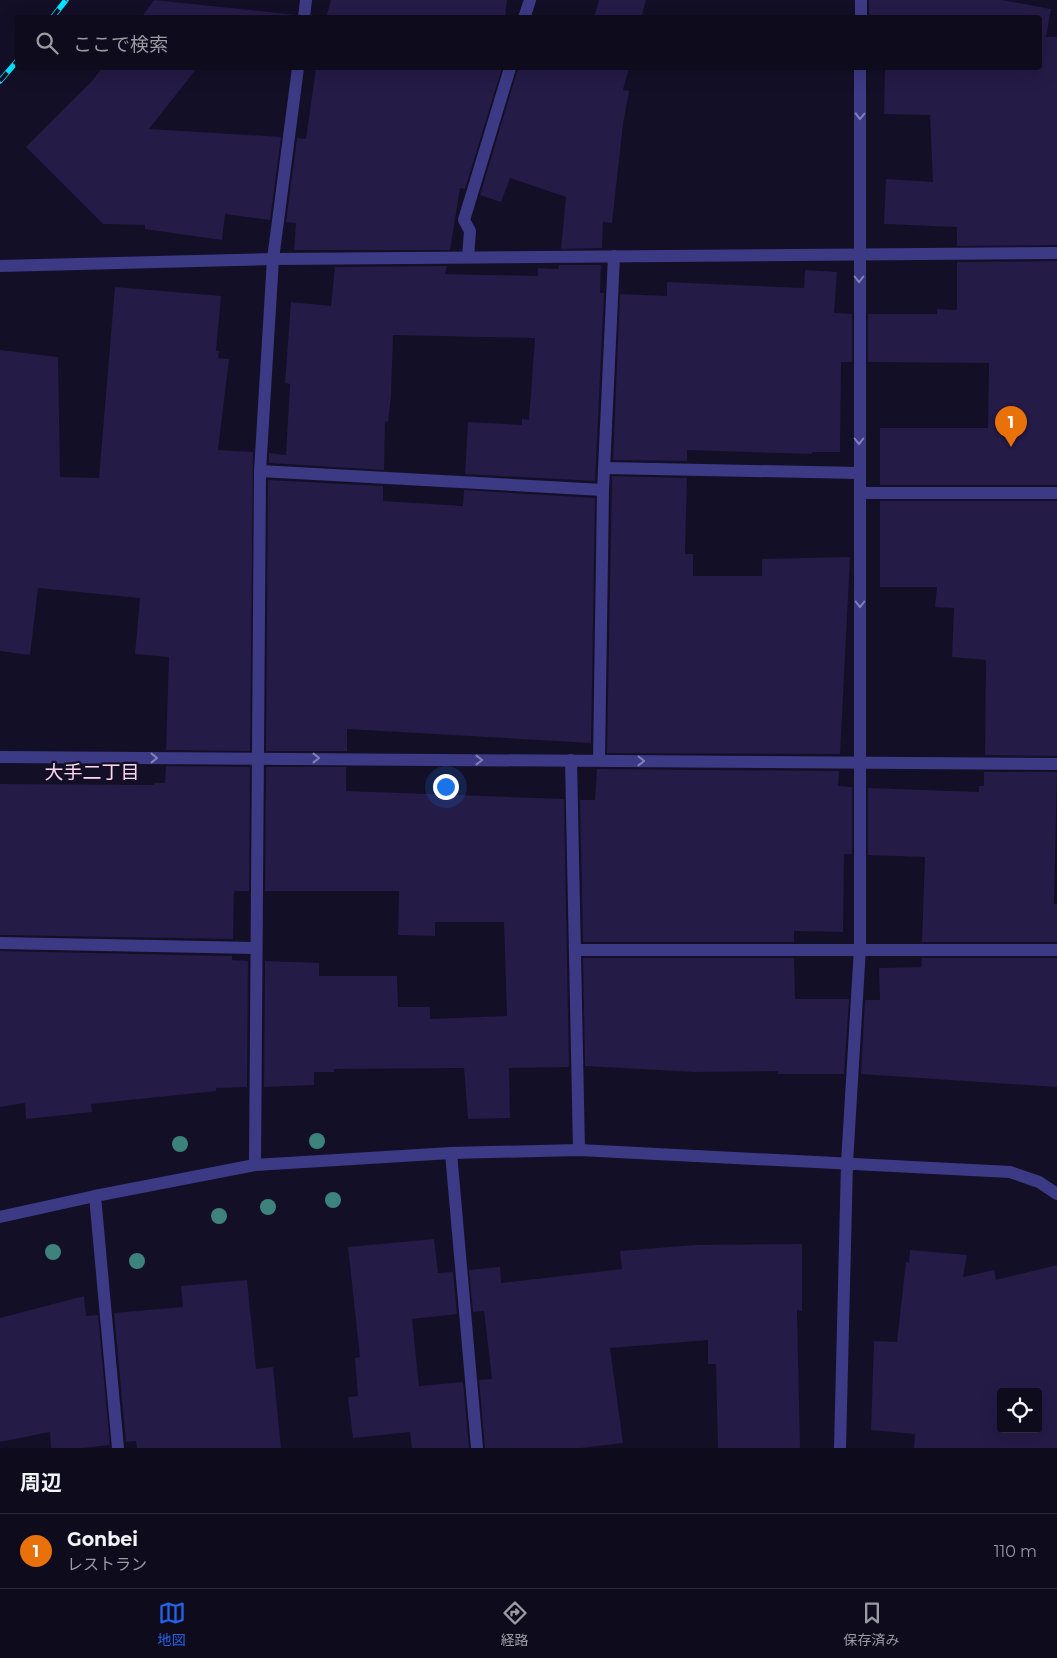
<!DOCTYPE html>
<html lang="ja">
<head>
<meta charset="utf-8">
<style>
  body { margin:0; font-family:Montserrat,"Noto Sans JP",sans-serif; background:#171425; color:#f1f3f6 }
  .controls { position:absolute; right:15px; bottom:15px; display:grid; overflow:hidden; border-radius:5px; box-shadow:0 5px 20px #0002 }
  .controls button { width:45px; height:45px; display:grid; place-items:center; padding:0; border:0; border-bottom:1px solid #2e2b3b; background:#0e0b1c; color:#f1f3f6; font:25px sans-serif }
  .you { position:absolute; left:445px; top:786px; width:18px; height:18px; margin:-12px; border:4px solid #fff; border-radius:50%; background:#1a73e8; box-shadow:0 0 0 8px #1a73e833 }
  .badge { display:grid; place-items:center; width:32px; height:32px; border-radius:50%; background:#2563eb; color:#fff; font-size:16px; font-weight:700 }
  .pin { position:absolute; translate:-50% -41px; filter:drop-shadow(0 1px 2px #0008) }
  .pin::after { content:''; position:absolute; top:26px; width:18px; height:15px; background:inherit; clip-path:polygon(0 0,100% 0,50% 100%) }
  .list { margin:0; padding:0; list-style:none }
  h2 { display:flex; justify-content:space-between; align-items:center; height:65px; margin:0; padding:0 20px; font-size:21px }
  h2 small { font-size:16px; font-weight:400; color:#9b9ba3 }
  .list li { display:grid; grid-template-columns:32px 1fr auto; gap:15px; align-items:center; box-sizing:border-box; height:75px; padding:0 20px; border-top:1px solid #2e2b3b }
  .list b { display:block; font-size:19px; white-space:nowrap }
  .list p { margin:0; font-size:16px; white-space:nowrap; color:#9b9ba3 }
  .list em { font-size:16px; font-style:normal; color:#9b9ba3 }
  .icon { flex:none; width:28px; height:28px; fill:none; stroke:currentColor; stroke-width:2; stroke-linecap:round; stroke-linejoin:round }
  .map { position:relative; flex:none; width:1057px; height:1448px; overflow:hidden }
  .search { position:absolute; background:#0e0b1c; box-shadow:0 5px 20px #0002; left:15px; right:15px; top:15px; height:55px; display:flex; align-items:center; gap:12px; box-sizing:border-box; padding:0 18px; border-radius:5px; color:#9b9ba3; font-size:19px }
  .sheet { height:140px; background:#0e0b1c }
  nav { display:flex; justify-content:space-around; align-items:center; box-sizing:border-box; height:70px; border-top:1px solid #2e2b3b; background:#0e0b1c; font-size:14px; color:#9b9ba3 }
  nav a { display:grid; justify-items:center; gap:2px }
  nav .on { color:#2563eb }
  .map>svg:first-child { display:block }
  .building { fill:#241b47; fill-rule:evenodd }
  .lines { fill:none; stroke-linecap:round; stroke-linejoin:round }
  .minor { stroke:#3d3a85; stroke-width:12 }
  .rail-casing { stroke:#00e5ff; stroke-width:5.5 }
  .rail { stroke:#130f26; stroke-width:4; stroke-dasharray:11; stroke-linecap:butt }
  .tree { fill:#3d827b }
  .oneway { stroke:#837fbc }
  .labels { text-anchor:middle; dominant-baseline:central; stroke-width:4.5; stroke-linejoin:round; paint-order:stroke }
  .neighbourhood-label { font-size:19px; fill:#ffd6f0; stroke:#130f26 }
</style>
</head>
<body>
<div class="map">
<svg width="1057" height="1448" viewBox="0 0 1057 1448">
  <rect width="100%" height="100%" fill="#130f26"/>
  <!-- building -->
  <g class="building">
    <polygon points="154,0 296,15 296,18 141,18"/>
    <polygon points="331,0 507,0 505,18 326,18"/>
    <polygon points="599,0 646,0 641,18 594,18"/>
    <polygon points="869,0 1002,0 1051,9 1046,37 1057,37 1057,245 957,246 957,227 884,224 886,179 933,182 930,115 884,114 885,68 1040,68 1040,18 869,18"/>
    <polygon points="102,68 197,68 149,129 281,137 270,220 225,214 222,240 145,229 145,225 103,224 26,147 92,81"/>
    <polygon points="316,68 502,68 465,189 460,188 450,250 294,250 296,223 286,222 297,138 306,139"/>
    <polygon points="518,68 629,68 623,90 629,91 623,124 612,223 603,222 602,248 561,249 566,197 510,178 501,202 480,195"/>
    <polygon points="1057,261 1057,485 880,485 880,428 988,428 989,363 868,362 868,314 937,314 937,309 957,310 957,262"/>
    <polygon points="559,265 601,265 600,293 604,293 595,481 465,474 468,422 522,425 522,419 529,420 535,338 393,335 391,396 388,422 385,421 384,470 269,463 269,453 286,455 290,384 285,383 291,302 331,306 335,267 447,266 445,274 538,276 538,268 558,269"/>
    <polygon points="805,270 837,272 834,313 852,314 852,362 841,362 840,452 812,452 812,454 687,450 687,461 613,460 620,294 667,296 667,282 804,288"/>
    <polygon points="115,287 221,296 216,351 219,351 218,358 229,359 218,450 253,452 250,751 166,750 169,657 135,654 140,598 38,588 30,655 0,651 0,350 58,357 60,477 99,478"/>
    <polygon points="612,476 687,478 685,554 693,554 693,576 762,576 762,559 850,557 840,754 607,753"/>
    <polygon points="268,480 383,486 383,501 463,506 464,490 595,498 591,743 347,729 347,751 266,751"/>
    <polygon points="880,501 1057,501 1057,756 985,755 986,660 952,657 954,608 935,607 937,587 880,587"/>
    <polygon points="166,766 250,767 249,891 234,891 233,939 0,935 0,784 154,785 154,783 165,783"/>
    <polygon points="266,767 346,767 346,791 564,799 569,1067 509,1068 510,1118 468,1119 464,1068 334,1069 334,1072 314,1072 314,1085 264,1087 265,961 319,963 319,976 397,976 398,1007 430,1007 430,1019 507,1016 504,922 435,922 435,936 398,935 399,891 265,891"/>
    <polygon points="597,769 839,771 838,786 852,787 852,854 844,854 843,932 794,931 794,942 583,942 580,800 595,800"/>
    <polygon points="984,772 1057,772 1054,904 1057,904 1057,942 922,942 925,857 868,855 868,788 979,792 979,786 984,786"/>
    <polygon points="0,951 232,956 232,960 248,961 247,1087 216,1088 216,1091 91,1104 92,1112 26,1119 25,1103 0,1107"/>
    <polygon points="583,958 794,958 795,999 849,999 844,1074 778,1074 778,1071 695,1072 585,1066"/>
    <polygon points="922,958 1057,958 1057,1087 861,1074 865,1000 880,1000 879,968 921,967"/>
    <polygon points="434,1239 438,1273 453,1272 457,1314 412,1319 419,1386 463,1382 469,1448 412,1448 410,1432 353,1438 348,1397 358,1396 355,1358 360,1357 348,1247"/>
    <polygon points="802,1244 802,1311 797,1310 800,1448 718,1448 716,1364 708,1364 708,1340 610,1348 623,1443 581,1448 485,1448 479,1380 492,1379 484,1311 473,1312 469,1270 500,1267 501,1283 622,1269 620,1251 695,1245"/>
    <path d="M910,1250L967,1255L963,1277L994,1270L996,1280L1057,1265V1448H914L915,1434L871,1430L874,1341L897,1342L906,1262L909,1263ZM1001,1392H1038V1429H1001Z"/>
    <polygon points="247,1280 256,1369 273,1367 281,1448 137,1448 136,1441 126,1442 114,1313 183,1307 181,1286"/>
    <polygon points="84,1296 86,1316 98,1315 110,1445 83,1448 51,1448 50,1432 0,1442 0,1318"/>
  </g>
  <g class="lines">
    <!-- minor -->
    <g class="minor">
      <polyline points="304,18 306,0"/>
      <polyline points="524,18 530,0"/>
      <polyline points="861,18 861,0"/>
      <polyline points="468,257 470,231 464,220 510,68"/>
      <polyline points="0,266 273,259 1057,253"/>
      <polyline points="605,468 859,473"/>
      <polyline points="260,471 603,490"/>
      <polyline points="860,493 1057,493"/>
      <polyline points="0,757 1057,764"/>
      <polyline points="571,760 579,1150"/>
      <polyline points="599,760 603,490 614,256"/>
      <polyline points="0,943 256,948"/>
      <polyline points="576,950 1057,950"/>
      <polyline points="451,1153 477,1448"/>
      <polyline points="255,1165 260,471 273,259 298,68"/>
      <polyline points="95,1196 118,1448"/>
      <polyline points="0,1217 95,1196 255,1165 451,1153 579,1150 1010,1172 1039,1182 1057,1194"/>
      <polyline points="840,1448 847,1163 860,948 860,68"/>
    </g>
    <!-- rail casing -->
    <g class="rail-casing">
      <g id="rail">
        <polyline points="52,18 66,0"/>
        <polyline points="0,81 18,60"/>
      </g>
    </g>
    <!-- rail -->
    <use href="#rail" class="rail"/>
  </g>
  <!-- trees -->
  <g class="tree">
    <circle cx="317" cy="1141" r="8"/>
    <circle cx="180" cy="1144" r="8"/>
    <circle cx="333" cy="1200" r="8"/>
    <circle cx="268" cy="1207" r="8"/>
    <circle cx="219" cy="1216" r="8"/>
    <circle cx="53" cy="1252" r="8"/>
    <circle cx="137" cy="1261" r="8"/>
  </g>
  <!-- one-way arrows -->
  <defs><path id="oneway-chevron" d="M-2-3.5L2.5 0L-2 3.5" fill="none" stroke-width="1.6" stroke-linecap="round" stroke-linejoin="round" transform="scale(1.25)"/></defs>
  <g class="oneway">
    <use href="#oneway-chevron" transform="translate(860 116) rotate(91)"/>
    <use href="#oneway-chevron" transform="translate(859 279) rotate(90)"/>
    <use href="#oneway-chevron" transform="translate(859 441) rotate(90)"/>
    <use href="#oneway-chevron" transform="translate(860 604) rotate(90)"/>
    <use href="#oneway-chevron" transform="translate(154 758)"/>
    <use href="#oneway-chevron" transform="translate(316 758)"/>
    <use href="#oneway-chevron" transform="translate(479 760)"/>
    <use href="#oneway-chevron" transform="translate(641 761) rotate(1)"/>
  </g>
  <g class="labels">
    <!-- neighbourhood labels -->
    <g class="neighbourhood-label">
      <text x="92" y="772">大手二丁目</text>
    </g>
  </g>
</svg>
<div class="controls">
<button><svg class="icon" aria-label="locate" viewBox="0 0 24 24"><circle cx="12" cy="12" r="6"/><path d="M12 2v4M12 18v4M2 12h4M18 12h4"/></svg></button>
</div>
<div class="you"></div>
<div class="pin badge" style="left:1011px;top:447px;background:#e8710a">1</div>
<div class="search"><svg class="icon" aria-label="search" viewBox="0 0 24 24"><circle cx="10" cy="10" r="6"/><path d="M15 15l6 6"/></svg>ここで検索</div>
</div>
<section class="sheet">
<h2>周辺<small></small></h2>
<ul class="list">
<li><span class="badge" style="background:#e8710a">1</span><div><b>Gonbei</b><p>レストラン</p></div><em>110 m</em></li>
</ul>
</section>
<nav>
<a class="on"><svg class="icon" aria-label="map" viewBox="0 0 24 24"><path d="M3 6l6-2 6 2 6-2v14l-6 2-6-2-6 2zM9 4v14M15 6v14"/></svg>地図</a>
<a><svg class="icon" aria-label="directions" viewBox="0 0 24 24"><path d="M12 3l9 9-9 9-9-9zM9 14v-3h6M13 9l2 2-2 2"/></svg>経路</a>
<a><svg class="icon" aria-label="saved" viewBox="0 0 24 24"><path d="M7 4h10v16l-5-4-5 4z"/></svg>保存済み</a>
</nav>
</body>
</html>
